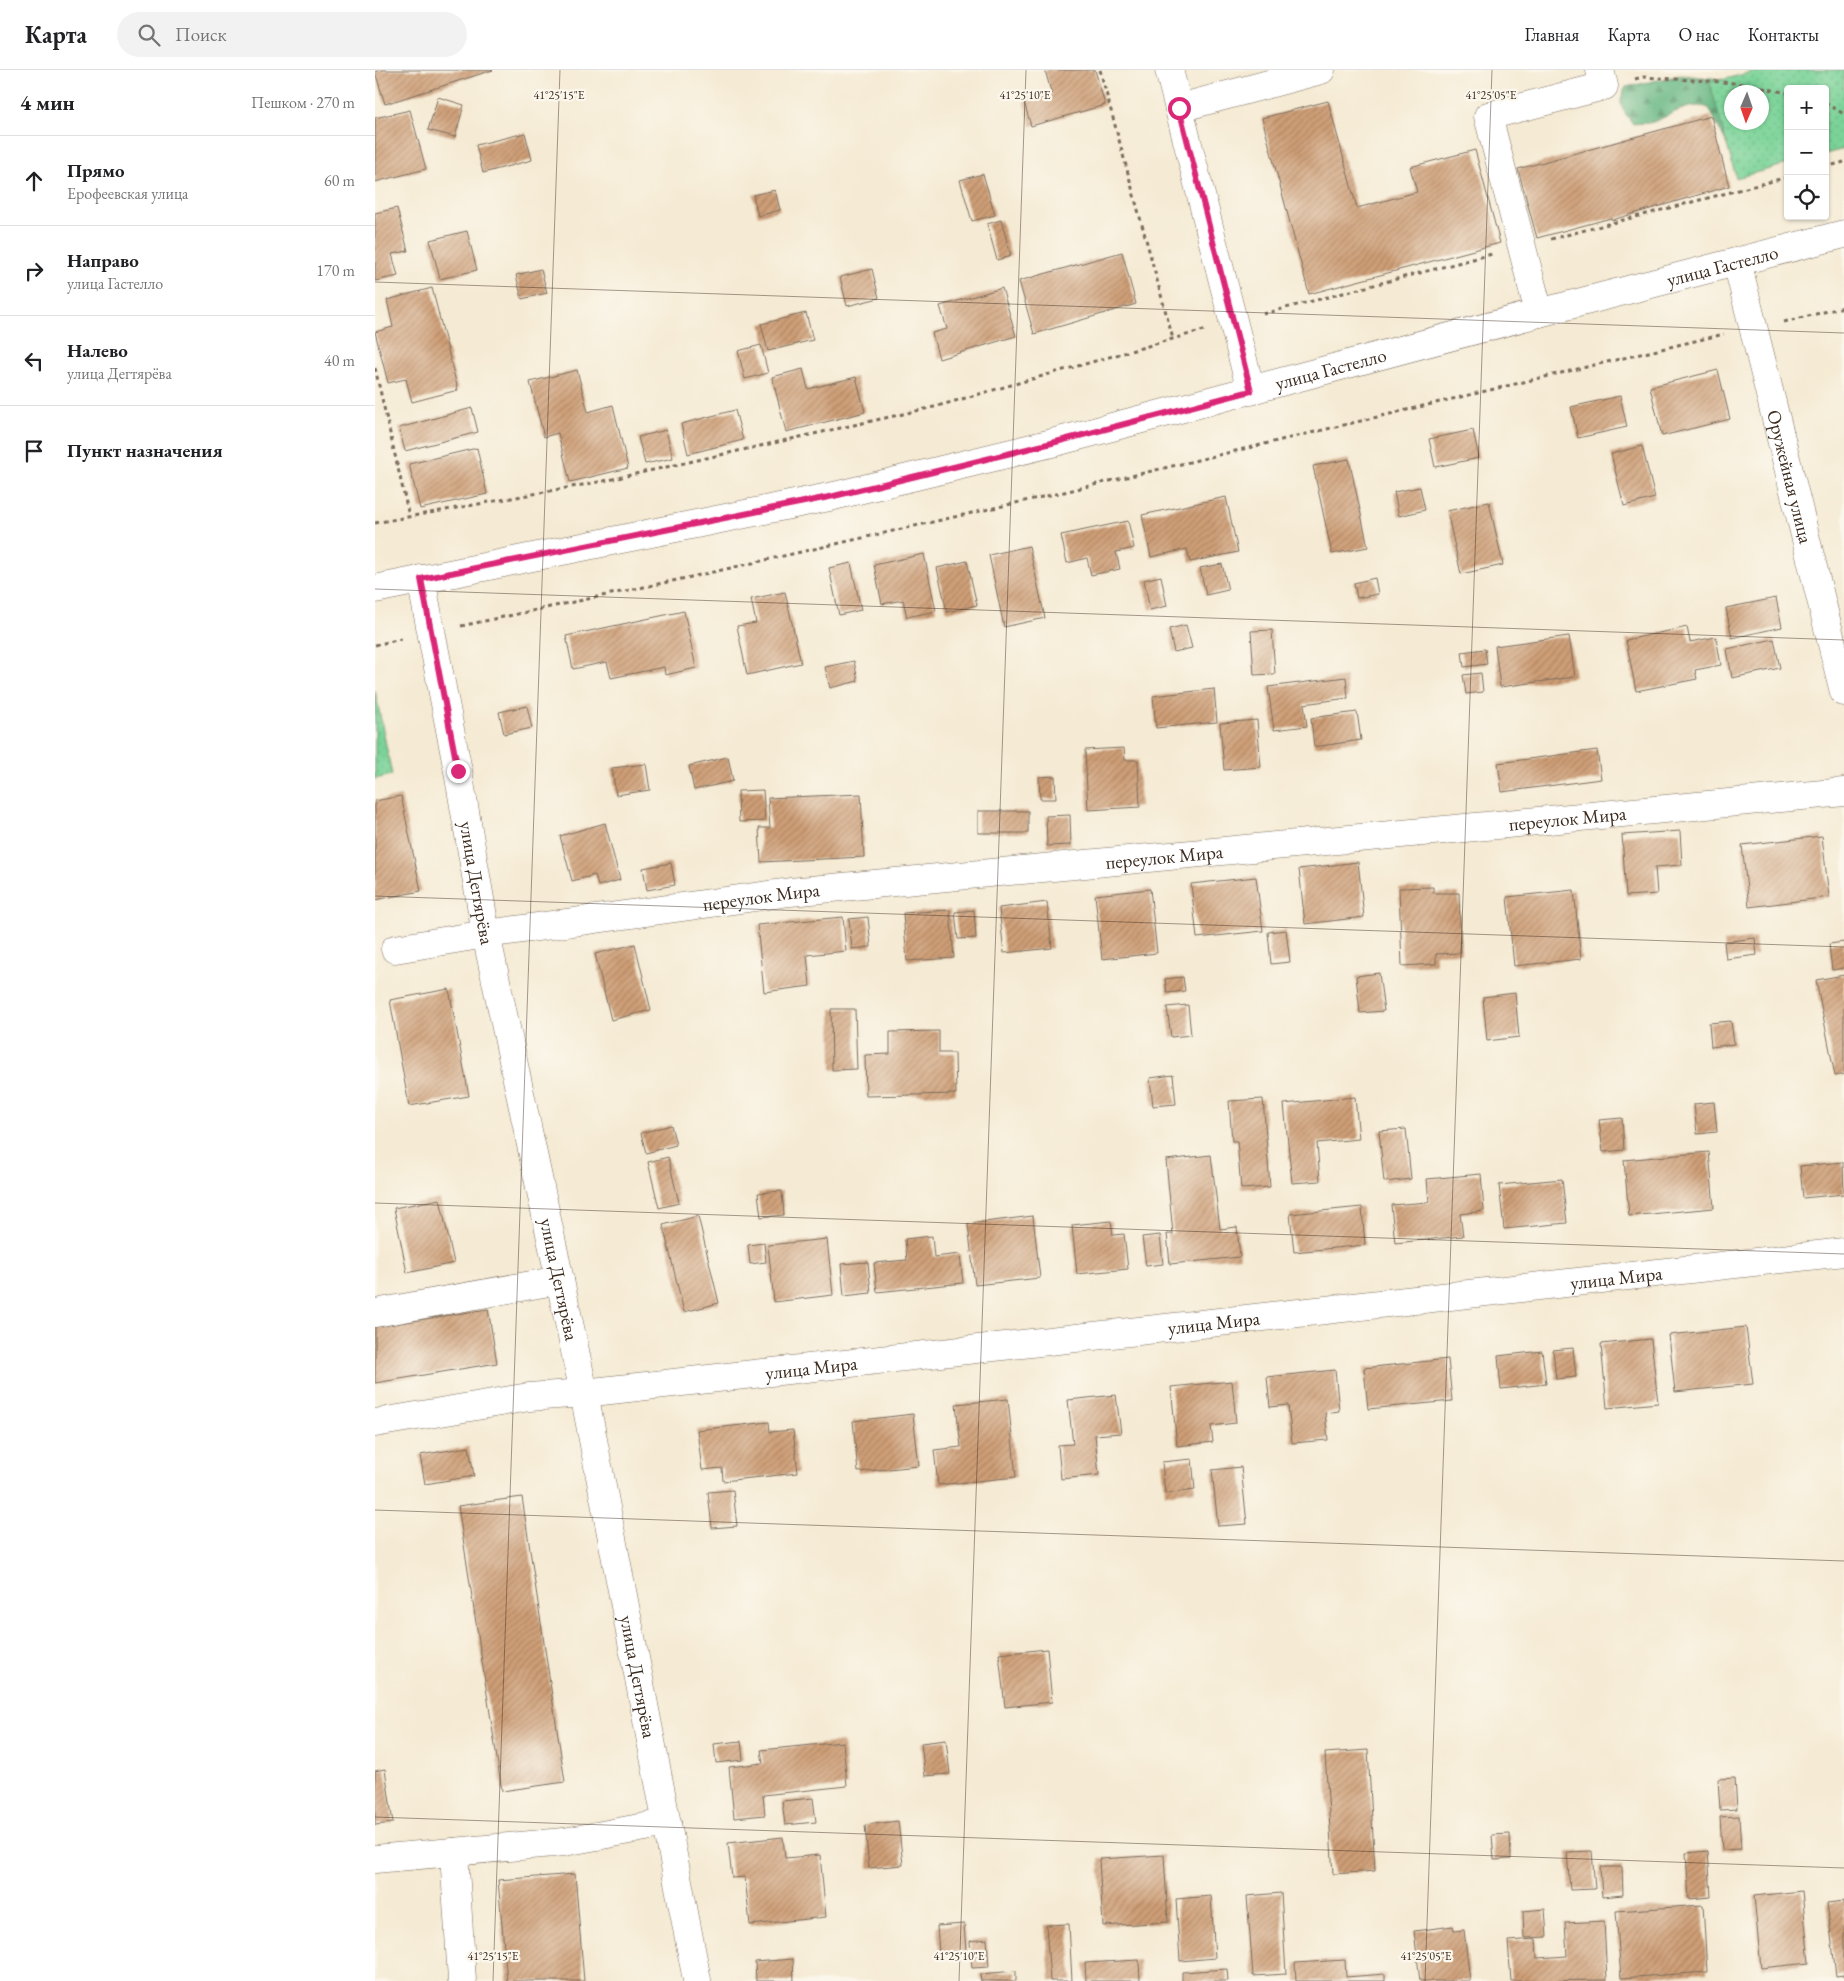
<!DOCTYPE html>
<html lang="ru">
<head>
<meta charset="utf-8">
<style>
  body { margin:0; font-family:"EB Garamond",serif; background:#f2f2f2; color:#202124 }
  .controls { position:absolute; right:15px; top:15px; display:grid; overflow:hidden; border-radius:5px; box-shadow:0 1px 4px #0004 }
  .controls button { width:45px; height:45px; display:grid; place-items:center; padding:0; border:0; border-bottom:1px solid #e0e0e0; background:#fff; color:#202124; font:25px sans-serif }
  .compass { position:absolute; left:1349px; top:15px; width:45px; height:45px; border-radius:50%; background:#fff; box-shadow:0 1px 4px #0004; rotate:182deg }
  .stop { position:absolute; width:15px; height:15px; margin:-11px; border:4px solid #db2777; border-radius:50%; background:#fff }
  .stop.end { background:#db2777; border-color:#fff; box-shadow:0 1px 5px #0008 }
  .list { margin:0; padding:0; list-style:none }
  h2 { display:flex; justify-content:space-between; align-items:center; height:65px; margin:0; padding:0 20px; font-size:21px }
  h2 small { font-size:16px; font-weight:400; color:#757577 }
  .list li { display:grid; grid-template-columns:32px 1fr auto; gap:15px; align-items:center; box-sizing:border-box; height:90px; padding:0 20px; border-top:1px solid #e0e0e0 }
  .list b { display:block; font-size:19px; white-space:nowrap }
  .list p { margin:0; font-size:16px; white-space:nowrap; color:#757577 }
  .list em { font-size:16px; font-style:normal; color:#757577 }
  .icon { flex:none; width:28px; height:28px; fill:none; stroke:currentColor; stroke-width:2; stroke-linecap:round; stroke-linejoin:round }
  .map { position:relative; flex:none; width:1469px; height:1911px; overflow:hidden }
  header { display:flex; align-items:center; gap:30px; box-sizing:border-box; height:70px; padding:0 25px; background:#fff; border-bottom:1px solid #e0e0e0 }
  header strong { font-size:24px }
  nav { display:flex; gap:28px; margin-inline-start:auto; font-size:18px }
  .search { width:350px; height:45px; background:#f2f2f2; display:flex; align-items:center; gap:12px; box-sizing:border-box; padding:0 18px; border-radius:28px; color:#757577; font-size:19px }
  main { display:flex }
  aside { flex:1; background:#fff }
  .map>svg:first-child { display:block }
  .forest { fill:url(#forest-firs); stroke:#4f704f }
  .park { fill:url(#park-dots); stroke:#5a7e5b; fill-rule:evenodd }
  .building { fill:url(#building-hatch) }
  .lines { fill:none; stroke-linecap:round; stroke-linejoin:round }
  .minor-casing { stroke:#7c6d5d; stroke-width:29 }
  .major-casing { stroke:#7c6d5d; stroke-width:29 }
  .path { stroke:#7c6d5d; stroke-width:3; stroke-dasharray:4 4; stroke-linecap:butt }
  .minor { stroke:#fff; stroke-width:28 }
  .major { stroke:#fff; stroke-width:28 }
  .route { stroke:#db2777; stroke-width:6 }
  .ticks { fill:none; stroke:#3b2a1e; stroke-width:1; stroke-opacity:0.45 }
  .labels { text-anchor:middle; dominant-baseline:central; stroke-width:4.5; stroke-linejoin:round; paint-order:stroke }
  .street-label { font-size:19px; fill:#3b2a1e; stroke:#fbf7ec }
  .ticks-label { font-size:12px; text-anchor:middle; fill:#3b2a1e; stroke:#fbf7ec; stroke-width:4.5; stroke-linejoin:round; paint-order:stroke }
</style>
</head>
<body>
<header>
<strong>Карта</strong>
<div class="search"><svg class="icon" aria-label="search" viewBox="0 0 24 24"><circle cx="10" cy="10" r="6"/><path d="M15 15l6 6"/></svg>Поиск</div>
<nav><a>Главная</a><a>Карта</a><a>О нас</a><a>Контакты</a></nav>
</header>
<main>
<aside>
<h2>4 мин<small>Пешком · 270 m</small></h2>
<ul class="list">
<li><svg class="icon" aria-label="ahead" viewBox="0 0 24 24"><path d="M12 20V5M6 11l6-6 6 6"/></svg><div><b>Прямо</b><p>Ерофеевская улица</p></div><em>60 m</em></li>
<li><svg class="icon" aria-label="right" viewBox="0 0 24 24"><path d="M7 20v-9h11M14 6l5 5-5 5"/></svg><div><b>Направо</b><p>улица Гастелло</p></div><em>170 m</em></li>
<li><svg class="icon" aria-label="left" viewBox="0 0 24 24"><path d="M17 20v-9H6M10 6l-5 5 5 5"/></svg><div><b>Налево</b><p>улица Дегтярёва</p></div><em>40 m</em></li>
<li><svg class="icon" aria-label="arrive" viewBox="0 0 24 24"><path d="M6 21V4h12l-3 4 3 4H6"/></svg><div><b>Пункт назначения</b></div></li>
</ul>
</aside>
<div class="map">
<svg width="1469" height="1911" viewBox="0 0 1469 1911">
  <defs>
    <pattern id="forest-firs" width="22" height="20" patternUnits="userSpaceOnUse" patternTransform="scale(1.25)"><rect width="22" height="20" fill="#63b580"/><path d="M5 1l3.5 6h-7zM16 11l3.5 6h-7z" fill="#539368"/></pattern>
    <pattern id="park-dots" width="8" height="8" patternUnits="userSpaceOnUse" patternTransform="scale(1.25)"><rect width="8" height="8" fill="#7ad398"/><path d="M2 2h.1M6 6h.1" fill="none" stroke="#6ab583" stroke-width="1.8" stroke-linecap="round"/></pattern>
    <pattern id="building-hatch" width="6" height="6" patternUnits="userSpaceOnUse" patternTransform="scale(1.25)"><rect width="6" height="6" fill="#cf9f77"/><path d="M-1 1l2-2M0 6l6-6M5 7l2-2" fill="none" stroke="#a98261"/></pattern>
  </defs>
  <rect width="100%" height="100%" fill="#fbf7ec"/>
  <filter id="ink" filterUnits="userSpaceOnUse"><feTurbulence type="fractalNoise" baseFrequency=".02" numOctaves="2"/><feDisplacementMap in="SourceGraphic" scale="10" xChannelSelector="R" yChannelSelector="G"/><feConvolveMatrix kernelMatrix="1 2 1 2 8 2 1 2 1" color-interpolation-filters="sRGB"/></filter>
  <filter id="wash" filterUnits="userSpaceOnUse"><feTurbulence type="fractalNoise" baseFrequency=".0096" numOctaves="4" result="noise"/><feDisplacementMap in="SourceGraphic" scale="20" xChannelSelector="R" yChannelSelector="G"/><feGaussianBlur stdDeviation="1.12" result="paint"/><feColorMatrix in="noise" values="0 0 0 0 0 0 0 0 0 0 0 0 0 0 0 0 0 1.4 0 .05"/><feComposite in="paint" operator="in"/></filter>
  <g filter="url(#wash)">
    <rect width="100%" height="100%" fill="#f5ead3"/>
    <!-- forest -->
    <path class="forest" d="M1306,5L1347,9L1362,22H1356V52H1386L1393,51L1356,83L1334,38C1315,31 1296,45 1278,52C1272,54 1265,53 1258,54C1247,38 1241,36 1251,17Z"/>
    <!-- park -->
    <g class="park">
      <path d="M1384,0H1469V79L1450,84V19H1413V94L1361,108L1335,13ZM1356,22H1386V52H1356Z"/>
      <polygon points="0,620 17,705 0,709"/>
    </g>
    <g id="blocks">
      <!-- building -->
      <g class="building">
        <polygon points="6,0 118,0 10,34 0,2"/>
        <polygon points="670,0 720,0 730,35 656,56 649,32 677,25"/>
        <polygon points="63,27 89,35 80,67 53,60"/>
        <polygon points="953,31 982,138 1042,122 1035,97 1100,80 1125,173 934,224 887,48"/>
        <polygon points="35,40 51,99 0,112 0,48"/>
        <polygon points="1336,46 1354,116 1237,150 1236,148 1162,168 1143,99"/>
        <polygon points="150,63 157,90 108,103 101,75"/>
        <polygon points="608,104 620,145 597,151 585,110"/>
        <polygon points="400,120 405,140 383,146 378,125"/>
        <polygon points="22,138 33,181 17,184 23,206 0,211 0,143"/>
        <polygon points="626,150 636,186 622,190 612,154"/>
        <polygon points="92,161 102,200 65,209 55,170"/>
        <polygon points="747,182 761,234 659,264 644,211"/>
        <polygon points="166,199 172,223 147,229 141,205"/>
        <polygon points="497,199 504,228 472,236 465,207"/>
        <polygon points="57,218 83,320 37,332 31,309 13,313 0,262 18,257 12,230"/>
        <polygon points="627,218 641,266 564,289 557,263 572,259 565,236"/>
        <polygon points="431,243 438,270 393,281 386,254"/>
        <polygon points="386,275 393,303 370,309 363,281"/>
        <polygon points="428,299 433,319 481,307 490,342 411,362 397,307"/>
        <polygon points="202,300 213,342 238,335 253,398 195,412 183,363 169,367 155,312"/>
        <polygon points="1343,300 1355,349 1287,366 1275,317"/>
        <polygon points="1245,326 1252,357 1203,368 1196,337"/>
        <polygon points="97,338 103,362 30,381 24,358"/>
        <polygon points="360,340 368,370 313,384 306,354"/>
        <polygon points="291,360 298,388 270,394 263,367"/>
        <polygon points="1098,360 1104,388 1060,397 1054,369"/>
        <polygon points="1267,376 1280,428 1249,436 1236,384"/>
        <polygon points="102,378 112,424 45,439 34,394"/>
        <polygon points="974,389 993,477 957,484 938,396"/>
        <polygon points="1045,417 1050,440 1024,446 1019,422"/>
        <polygon points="851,427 863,482 815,492 812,479 776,487 767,445"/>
        <polygon points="1114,432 1128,495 1086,504 1072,441"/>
        <polygon points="753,451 759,478 741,482 745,499 716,505 712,488 692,493 686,465"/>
        <polygon points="654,476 670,548 629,557 614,485"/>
        <polygon points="549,484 561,541 532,547 528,530 507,534 499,495"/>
        <polygon points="592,491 602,535 572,542 562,498"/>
        <polygon points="476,493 486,540 464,545 454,498"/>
        <polygon points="847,494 853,520 831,525 825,498"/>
        <polygon points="786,506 792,536 775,540 769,510"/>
        <polygon points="1000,508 1003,524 982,528 979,513"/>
        <polygon points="410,522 426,593 372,605 362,556 381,553 376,529"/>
        <polygon points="1401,528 1407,557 1357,568 1351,538"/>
        <polygon points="309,541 321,598 290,605 289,597 236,608 232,592 198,599 191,566"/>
        <polygon points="811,555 817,578 799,582 794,559"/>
        <polygon points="1312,557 1315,572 1341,567 1346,595 1320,600 1322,609 1261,621 1251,570"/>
        <polygon points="897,560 900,604 879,605 876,561"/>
        <polygon points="1194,566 1200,607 1125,617 1120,576"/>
        <polygon points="1399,569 1405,598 1357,608 1352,579"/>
        <polygon points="1110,579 1112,594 1089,597 1087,582"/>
        <polygon points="479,591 483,611 455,618 450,597"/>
        <polygon points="1106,603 1108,622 1091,624 1088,605"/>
        <polygon points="971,607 973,628 929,634 932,656 899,660 893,617"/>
        <polygon points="839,619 842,652 781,658 778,626"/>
        <polygon points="152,636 157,658 129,664 124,642"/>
        <polygon points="982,642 986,670 939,677 936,648"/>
        <polygon points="882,650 886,697 849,700 845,653"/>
        <polygon points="749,678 750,690 763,690 765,737 713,740 710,680"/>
        <polygon points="1222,680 1226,709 1127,722 1123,693"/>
        <polygon points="353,687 358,711 319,720 314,696"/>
        <polygon points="271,694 275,720 241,725 237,698"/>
        <polygon points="680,706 681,729 665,729 664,707"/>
        <polygon points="388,720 390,751 364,752 363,721"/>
        <polygon points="486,724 489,787 386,792 384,758 395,758 393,728"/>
        <polygon points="26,726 46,821 0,830 0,731"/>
        <rect x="603" y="741" width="50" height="22"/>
        <polygon points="695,745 696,775 672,776 671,746"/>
        <polygon points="230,753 245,810 223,816 220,805 197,811 185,766"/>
        <polygon points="1305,761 1307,795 1280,797 1282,824 1251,826 1247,765"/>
        <polygon points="1447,766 1454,827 1374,837 1367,775"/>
        <polygon points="983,792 989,847 930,854 924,799"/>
        <polygon points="296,793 300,815 272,820 268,798"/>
        <polygon points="881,807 888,861 822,868 816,814"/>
        <polygon points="1058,817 1058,823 1084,823 1086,883 1061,884 1061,894 1027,896 1024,818"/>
        <polygon points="775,819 782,883 727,889 720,825"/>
        <polygon points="1199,820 1206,889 1139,896 1132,827"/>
        <polygon points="672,832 677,878 629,883 624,838"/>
        <polygon points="575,840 579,888 532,891 528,843"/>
        <polygon points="599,840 601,868 583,869 580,842"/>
        <polygon points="468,847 471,881 432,885 435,916 389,922 382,855"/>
        <polygon points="493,847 496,877 477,879 474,849"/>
        <polygon points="911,860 915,892 896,894 893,862"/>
        <polygon points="1380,868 1382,885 1351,889 1349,872"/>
        <polygon points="1469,872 1469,898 1457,900 1454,874"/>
        <polygon points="260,874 276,940 236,950 220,884"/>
        <polygon points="1004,903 1009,941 985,943 981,906"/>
        <polygon points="1469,905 1469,1004 1460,1006 1441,910"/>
        <polygon points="808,907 810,921 792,923 790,909"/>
        <polygon points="74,919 94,1026 34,1036 15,930"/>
        <polygon points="1140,923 1144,967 1112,971 1108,927"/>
        <polygon points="813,935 816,965 796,967 792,937"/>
        <polygon points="456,939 480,939 482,999 457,1000"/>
        <polygon points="1356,951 1359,974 1336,977 1334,953"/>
        <polygon points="564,961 564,983 580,983 581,1024 491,1026 490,985 515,984 515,962"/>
        <polygon points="798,1005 801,1034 778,1036 775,1008"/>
        <polygon points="980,1027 984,1069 942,1073 945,1111 917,1113 909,1034"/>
        <polygon points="888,1029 895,1117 866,1119 862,1071 857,1071 854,1031"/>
        <polygon points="1339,1032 1342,1062 1322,1064 1319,1034"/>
        <polygon points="1247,1048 1249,1080 1228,1082 1224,1050"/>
        <polygon points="296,1055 301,1075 271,1083 266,1063"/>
        <polygon points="1031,1059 1036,1109 1009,1112 1004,1061"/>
        <polygon points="1334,1082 1339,1138 1254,1146 1249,1090"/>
        <polygon points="836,1085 845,1159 862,1157 865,1187 795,1194 792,1164 798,1164 791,1090"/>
        <polygon points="293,1087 304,1133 284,1138 273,1092"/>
        <polygon points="1468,1092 1469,1124 1428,1128 1425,1096"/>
        <polygon points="1106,1104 1109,1141 1085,1144 1088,1166 1020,1173 1016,1135 1054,1132 1052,1109"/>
        <polygon points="1187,1109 1192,1153 1129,1159 1124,1115"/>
        <polygon points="407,1121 409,1145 386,1147 383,1123"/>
        <polygon points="65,1129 79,1193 32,1203 19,1138"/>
        <polygon points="987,1137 990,1175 919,1182 915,1144"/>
        <polygon points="323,1146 344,1233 309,1242 288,1155"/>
        <polygon points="658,1146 665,1208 600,1215 593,1154"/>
        <polygon points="736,1151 738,1165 749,1164 753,1199 702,1204 697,1155"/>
        <polygon points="785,1165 788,1194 771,1196 767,1167"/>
        <polygon points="557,1166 559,1187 585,1184 588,1213 502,1222 499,1193 532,1190 530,1169"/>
        <polygon points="452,1169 458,1225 399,1232 393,1175"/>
        <polygon points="389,1173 391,1192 375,1194 373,1175"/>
        <polygon points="493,1192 496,1223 469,1226 466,1194"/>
        <polygon points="113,1239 122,1293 0,1313 0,1257"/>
        <polygon points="1371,1257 1378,1314 1300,1322 1294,1265"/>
        <polygon points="1276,1269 1283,1333 1232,1338 1226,1274"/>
        <polygon points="1198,1278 1201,1307 1181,1309 1178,1280"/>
        <polygon points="1167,1281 1171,1314 1126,1319 1123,1286"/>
        <polygon points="1073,1289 1077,1331 993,1339 989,1298"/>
        <polygon points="960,1300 964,1341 950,1343 953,1370 917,1373 913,1335 895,1337 892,1307"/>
        <polygon points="857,1311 861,1353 836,1356 838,1372 802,1376 796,1317"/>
        <polygon points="741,1325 746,1363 720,1365 724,1405 686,1409 683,1375 698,1374 693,1330"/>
        <polygon points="633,1329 641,1407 563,1415 559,1380 586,1377 581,1334"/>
        <polygon points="538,1344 544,1396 483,1402 478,1351"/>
        <polygon points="394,1352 395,1362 418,1360 423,1403 348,1411 347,1398 327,1400 322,1360"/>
        <polygon points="94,1377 99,1406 50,1414 45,1385"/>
        <polygon points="817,1389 820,1420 790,1424 787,1392"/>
        <polygon points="866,1397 872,1454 843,1456 837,1400"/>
        <polygon points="358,1420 362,1456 337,1458 333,1422"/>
        <polygon points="147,1427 190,1712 127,1721 83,1436"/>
        <polygon points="672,1579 677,1632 630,1637 624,1584"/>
        <polygon points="571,1670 575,1704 550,1706 546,1673"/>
        <polygon points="366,1671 368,1690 341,1693 339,1674"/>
        <polygon points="468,1672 472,1716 388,1725 390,1745 359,1748 354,1697 388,1693 386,1680"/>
        <polygon points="993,1680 1000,1801 958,1804 950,1683"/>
        <polygon points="10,1699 18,1753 0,1755 0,1701"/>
        <polygon points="1360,1708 1362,1739 1345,1740 1343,1709"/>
        <polygon points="438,1728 441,1752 410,1755 407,1731"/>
        <polygon points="1364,1746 1366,1779 1347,1780 1345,1747"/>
        <polygon points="523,1751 528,1795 494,1798 490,1755"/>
        <polygon points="1135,1764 1136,1789 1119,1790 1117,1765"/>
        <polygon points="408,1767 410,1788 445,1785 451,1847 375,1855 370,1807 357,1808 353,1773"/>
        <polygon points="1217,1781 1220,1819 1195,1820 1192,1782"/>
        <polygon points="1333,1781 1336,1827 1314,1829 1311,1783"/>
        <polygon points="789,1785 793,1852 728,1856 724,1789"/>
        <polygon points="1225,1797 1247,1797 1248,1825 1227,1827"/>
        <polygon points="200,1804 209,1911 132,1911 123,1810"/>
        <polygon points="1427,1821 1434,1893 1386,1898 1379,1826"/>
        <polygon points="906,1823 911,1904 878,1906 872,1826"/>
        <polygon points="836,1826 840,1888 805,1891 801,1829"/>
        <polygon points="1469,1831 1469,1905 1461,1906 1452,1833"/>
        <polygon points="1328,1835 1332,1902 1246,1908 1241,1841"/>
        <polygon points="1170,1839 1172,1867 1149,1868 1148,1841"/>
        <polygon points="1229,1851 1232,1910 1136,1911 1133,1871 1161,1869 1162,1888 1192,1886 1190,1853"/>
        <polygon points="589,1854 591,1881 564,1883 562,1856"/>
        <polygon points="694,1854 697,1911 675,1911 671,1855"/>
        <polygon points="1078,1856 1079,1861 1089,1860 1095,1911 1045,1911 1039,1861"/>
        <polygon points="612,1869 614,1897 597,1898 595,1871"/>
        <polygon points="418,1889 419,1911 381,1911 380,1892"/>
        <polygon points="764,1890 765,1911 711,1911 710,1893"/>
        <polygon points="970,1890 971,1907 1010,1904 1010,1911 921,1911 920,1893"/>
        <polygon points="852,1899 853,1911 807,1911 807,1902"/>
        <polygon points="641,1901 641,1911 606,1911 605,1904"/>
      </g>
    </g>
  </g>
  <g filter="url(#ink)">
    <use href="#blocks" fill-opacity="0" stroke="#7c6d5d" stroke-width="1"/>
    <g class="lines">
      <!-- minor casing -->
      <g class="minor-casing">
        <g id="minor">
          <polyline points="794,0 876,321"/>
          <polyline points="804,38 946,0"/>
          <path id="s1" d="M1362,192L1469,622"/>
          <polyline points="1164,243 1113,46 1229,16 1225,0"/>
          <path id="s2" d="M46,509L83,701L111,864L209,1323L322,1910"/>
          <path id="s3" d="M20,879L111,864L415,822L1469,722"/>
          <polyline points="0,1243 185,1210"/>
          <path id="s4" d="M0,1353L154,1327L209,1323L1469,1182"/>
          <polyline points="79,1782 87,1911"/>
          <polyline points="0,1789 189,1772 292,1753"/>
        </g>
      </g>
      <!-- major casing -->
      <g class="major-casing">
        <g id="major">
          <path id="s5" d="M0,519L459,426L677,373L1164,243L1469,164"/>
        </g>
      </g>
      <!-- path -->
      <g class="path">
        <polyline points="725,0 798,269"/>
        <polyline points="1260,9 1268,7 1361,13 1413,23"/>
        <polyline points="1450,33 1469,44"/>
        <polyline points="1450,97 1469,92"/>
        <polyline points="1176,169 1413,107"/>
        <polyline points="888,244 1117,184"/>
        <polyline points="1409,252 1469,237"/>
        <polyline points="0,298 34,446"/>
        <polyline points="0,453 229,411 559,337 829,260"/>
        <polyline points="86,556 316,507 689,422 1349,264"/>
        <polyline points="0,575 26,569"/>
      </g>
      <!-- minor -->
      <use href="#minor" class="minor"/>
      <!-- major -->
      <use href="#major" class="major"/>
    </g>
  </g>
  <g class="lines" filter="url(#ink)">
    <!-- route -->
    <polyline class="route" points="83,701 46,509 459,426 677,373 876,321 804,38"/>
  </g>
  <!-- ticks -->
  <path class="ticks" d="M0,212L1469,263M0,519L1469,570M0,826L1469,877M0,1133L1469,1184M0,1440L1469,1491M0,1747L1469,1798M118,1911L185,0M584,1911L651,0M1050,1911L1117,0"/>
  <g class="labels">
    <!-- street labels -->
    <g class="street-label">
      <text stroke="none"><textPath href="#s5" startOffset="1386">улица Гастелло</textPath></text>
      <text stroke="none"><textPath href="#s5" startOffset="981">улица Гастелло</textPath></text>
      <text stroke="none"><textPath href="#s1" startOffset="221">Оружейная улица</textPath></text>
      <text stroke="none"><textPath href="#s3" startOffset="1180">переулок Мира</textPath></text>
      <text stroke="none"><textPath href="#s3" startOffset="775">переулок Мира</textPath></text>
      <text stroke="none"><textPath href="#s2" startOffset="309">улица Дегтярёва</textPath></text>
      <text stroke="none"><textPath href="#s3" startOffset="370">переулок Мира</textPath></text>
      <text stroke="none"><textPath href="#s4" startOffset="1250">улица Мира</textPath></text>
      <text stroke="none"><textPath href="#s2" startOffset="714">улица Дегтярёва</textPath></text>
      <text stroke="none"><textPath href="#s4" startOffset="845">улица Мира</textPath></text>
      <text stroke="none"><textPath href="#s4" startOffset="440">улица Мира</textPath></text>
      <text stroke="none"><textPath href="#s2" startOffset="1119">улица Дегтярёва</textPath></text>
    </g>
  </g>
  <g class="ticks-label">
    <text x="184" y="29">41°25'15"E</text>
    <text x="650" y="29">41°25'10"E</text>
    <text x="1116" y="29">41°25'05"E</text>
    <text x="118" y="1890">41°25'15"E</text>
    <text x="584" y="1890">41°25'10"E</text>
    <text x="1051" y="1890">41°25'05"E</text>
  </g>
</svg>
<div class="controls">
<button>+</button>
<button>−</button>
<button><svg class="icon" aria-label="locate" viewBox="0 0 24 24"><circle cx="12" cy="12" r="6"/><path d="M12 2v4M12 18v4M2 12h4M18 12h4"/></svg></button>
</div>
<svg class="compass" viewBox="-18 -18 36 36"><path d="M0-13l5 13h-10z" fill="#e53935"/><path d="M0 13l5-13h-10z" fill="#757577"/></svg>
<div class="stop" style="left:804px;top:38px"></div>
<div class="stop end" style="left:83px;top:701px"></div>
</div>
</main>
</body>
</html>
